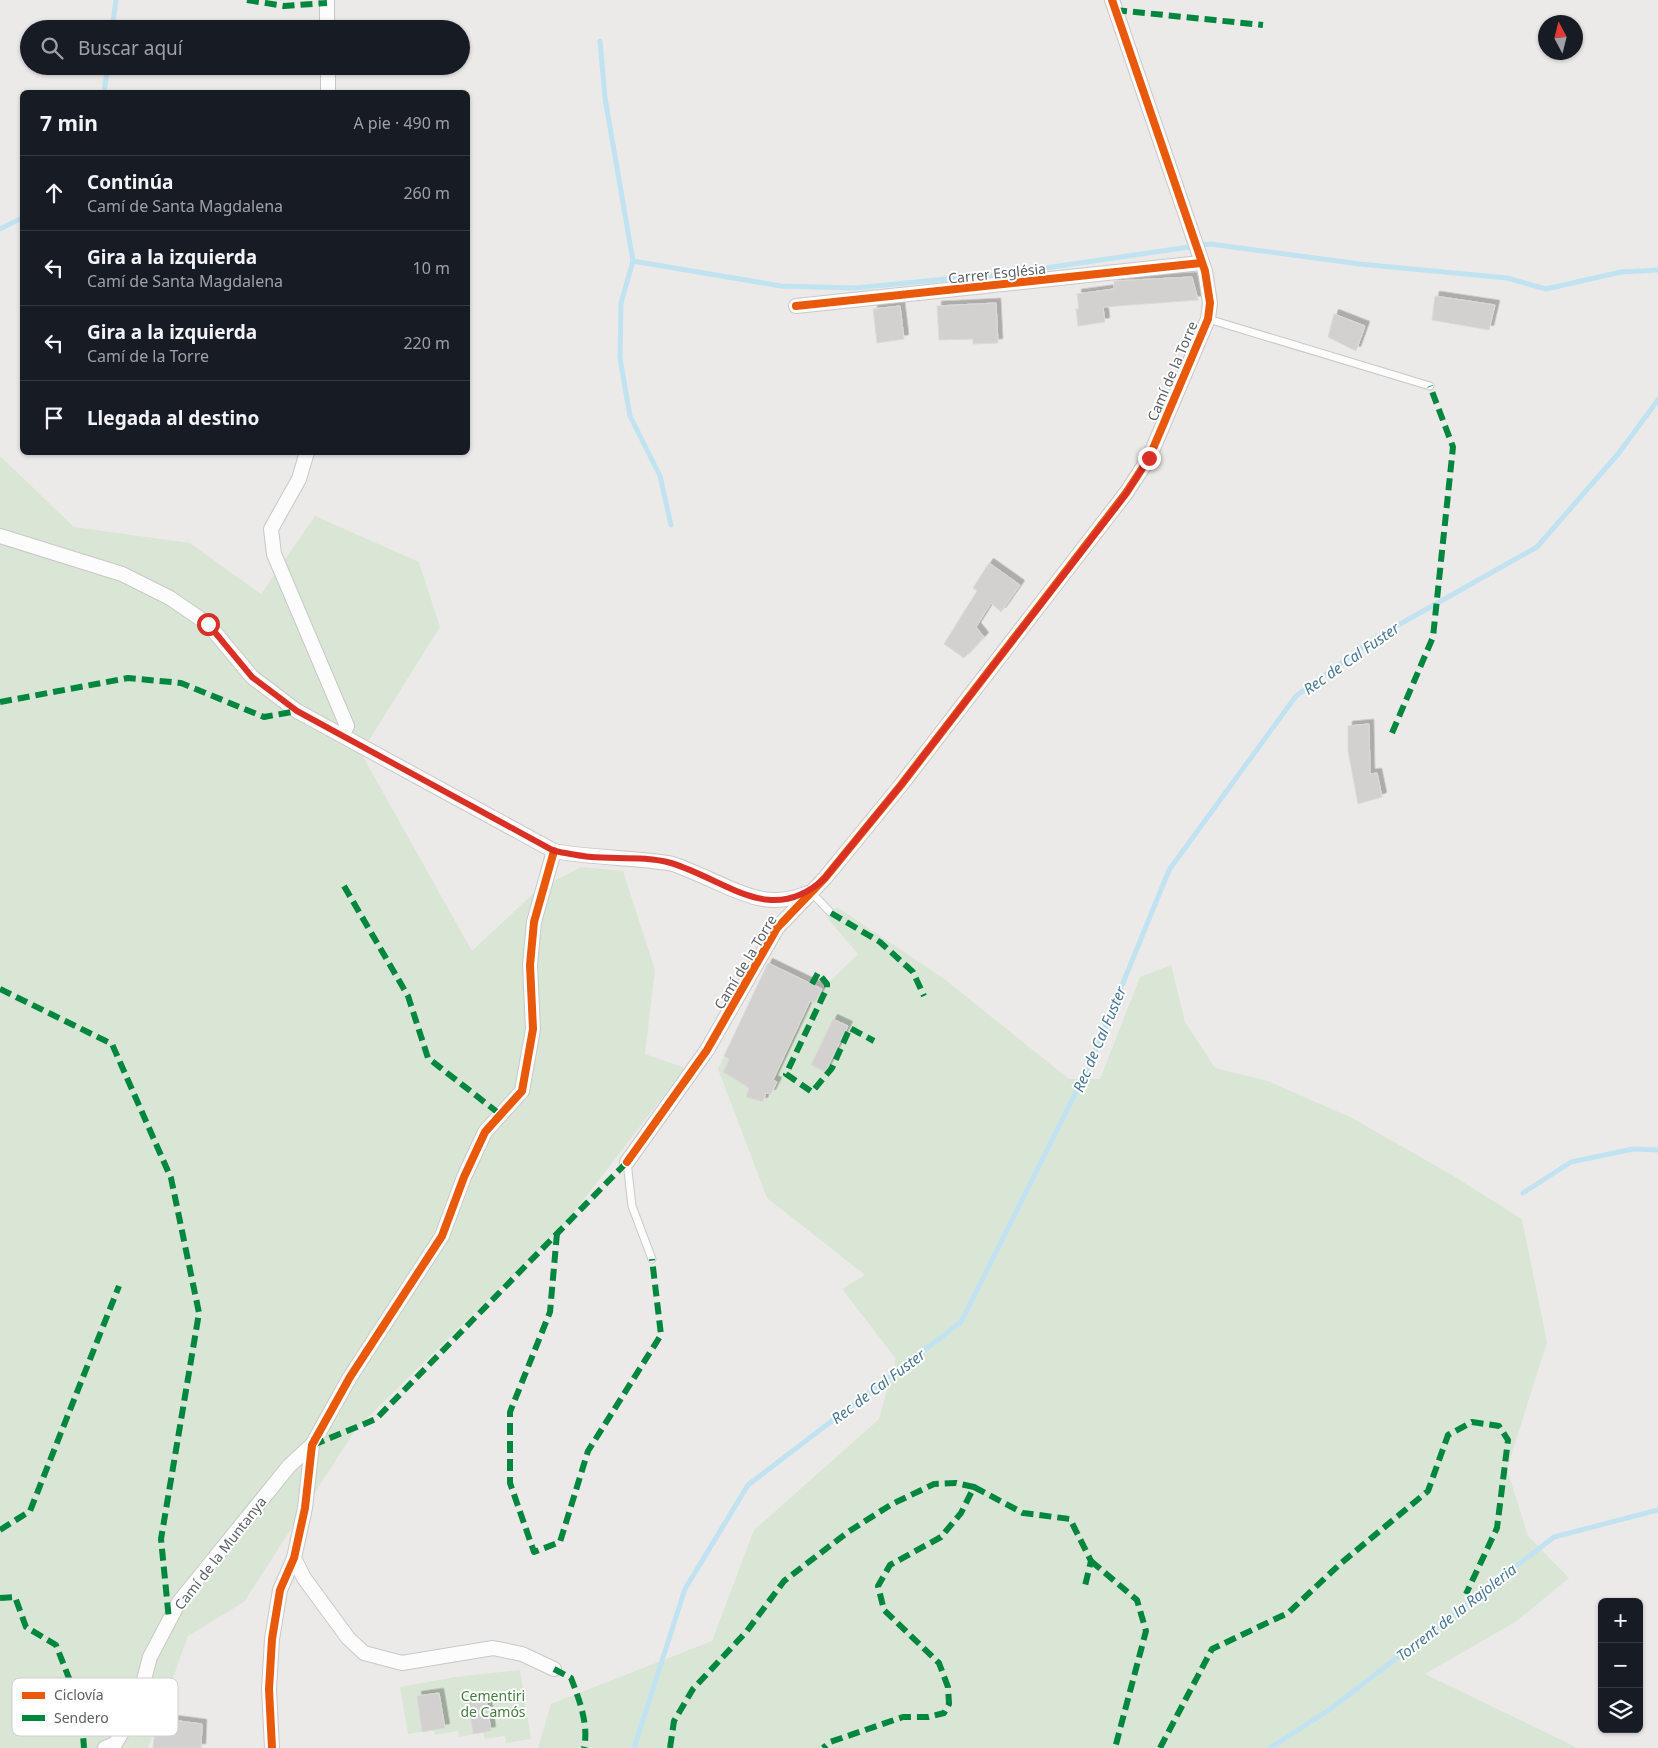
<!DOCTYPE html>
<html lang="es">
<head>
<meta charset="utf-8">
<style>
  body { margin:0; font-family:"Noto Sans",sans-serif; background:#242831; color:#f1f3f6 }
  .controls { position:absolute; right:15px; bottom:15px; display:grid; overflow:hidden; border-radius:8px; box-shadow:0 1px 4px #0004 }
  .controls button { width:45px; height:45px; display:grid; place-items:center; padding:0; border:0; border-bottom:1px solid #363941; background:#171b24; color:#f1f3f6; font:25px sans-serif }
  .compass { position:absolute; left:1538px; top:15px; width:45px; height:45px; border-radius:50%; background:#171b24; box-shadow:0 1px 4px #0004; rotate:353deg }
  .stop { position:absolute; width:15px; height:15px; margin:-11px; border:4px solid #d93025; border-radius:50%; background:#fff }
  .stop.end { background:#d93025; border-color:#fff; box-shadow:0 1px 5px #0008 }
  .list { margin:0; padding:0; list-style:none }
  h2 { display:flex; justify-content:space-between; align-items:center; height:65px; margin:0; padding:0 20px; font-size:21px }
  h2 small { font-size:16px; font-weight:400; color:#9ea1a6 }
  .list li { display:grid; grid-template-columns:32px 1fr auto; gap:15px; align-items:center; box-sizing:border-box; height:75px; padding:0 20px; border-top:1px solid #363941 }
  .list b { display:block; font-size:19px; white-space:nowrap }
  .list p { margin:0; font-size:16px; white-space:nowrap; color:#9ea1a6 }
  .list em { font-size:16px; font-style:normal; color:#9ea1a6 }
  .icon { flex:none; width:28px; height:28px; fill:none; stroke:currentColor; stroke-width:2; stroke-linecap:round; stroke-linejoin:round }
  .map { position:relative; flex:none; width:1658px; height:1748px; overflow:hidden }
  .search { position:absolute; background:#171b24; box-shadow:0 1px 4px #0004; left:20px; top:20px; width:450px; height:55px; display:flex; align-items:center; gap:12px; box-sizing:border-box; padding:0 18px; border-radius:28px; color:#9ea1a6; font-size:19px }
  .panel { position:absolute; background:#171b24; box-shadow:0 1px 4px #0004; left:20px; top:90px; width:450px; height:365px; border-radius:8px }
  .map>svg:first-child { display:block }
  .green { fill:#d9e6d5 }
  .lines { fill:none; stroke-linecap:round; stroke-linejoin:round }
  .stream { stroke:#c1e2f1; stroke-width:5 }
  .building { fill:#d3d1d0; stroke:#dcdad7; filter:url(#shadow) }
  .lane-casing { stroke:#c9c8c7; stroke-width:9 }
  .street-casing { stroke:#c9c8c7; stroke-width:16 }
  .lane { stroke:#fcfcfc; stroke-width:7 }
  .street { stroke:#fcfcfc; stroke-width:14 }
  .quiet { stroke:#00873e; stroke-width:6; stroke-dasharray:12 6; stroke-linecap:butt }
  .cycleway-casing { stroke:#fff; stroke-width:11 }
  .cycleway { stroke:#e8590c; stroke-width:8 }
  .route { stroke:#d93025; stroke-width:6 }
  .labels { text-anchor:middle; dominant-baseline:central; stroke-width:4; stroke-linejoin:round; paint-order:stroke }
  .street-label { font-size:14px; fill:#5d6164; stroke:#fff }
  .park-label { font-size:14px; fill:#458040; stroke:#fff }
  .water-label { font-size:15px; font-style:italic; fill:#477794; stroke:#fff }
  .key { fill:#fff; stroke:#ced0d0; stroke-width:1 }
  .key-label { font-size:14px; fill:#5d6164 }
</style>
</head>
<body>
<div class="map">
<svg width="1658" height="1748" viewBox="0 0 1658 1748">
  <defs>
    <filter id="shadow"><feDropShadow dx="4.5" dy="-4.5" stdDeviation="0" flood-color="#0004"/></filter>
  </defs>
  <rect width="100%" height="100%" fill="#eceae8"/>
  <!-- green -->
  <g class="green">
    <polygon points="0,456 74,527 190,543 261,594 315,516 419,562 440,627 361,753 472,951 538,889 581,867 623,871 655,970 645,1054 685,1068 565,1224 356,1429 244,1602 188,1636 148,1748 0,1748"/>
    <polygon points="837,907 943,978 1069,1079 1100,1079 1140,977 1171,965 1185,1022 1215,1068 1268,1081 1352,1118 1452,1175 1522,1219 1547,1342 1507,1469 1528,1536 1569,1578 1517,1621 1425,1674 1578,1748 538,1748 551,1704 712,1641 754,1530 879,1419 896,1359 842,1289 865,1275 767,1198 718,1069 768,963 822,989 858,954 827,918"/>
    <polygon points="520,1670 531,1739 506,1743 505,1736 485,1739 483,1732 459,1737 458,1731 435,1735 434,1730 408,1734 400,1687 455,1677"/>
  </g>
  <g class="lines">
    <!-- stream -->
    <g class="stream">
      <polyline points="112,29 116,0"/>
      <polyline points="600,41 605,98 633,261 621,303 620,358 630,416 660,476 671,525"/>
      <polyline points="104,92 108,66"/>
      <polyline points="0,229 22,218"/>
      <polyline points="633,261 781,286 855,288 1018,272 1210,244 1360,264 1507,278 1546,289 1621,272 1658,270"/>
      <polyline points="1523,1193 1571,1162 1633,1149 1658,1150"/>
      <polyline points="634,1748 685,1589 748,1485 961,1322 1090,1064 1169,870 1296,696 1377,637 1537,547 1618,454 1658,400"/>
      <polyline points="1270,1748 1329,1710 1554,1537 1658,1510"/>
    </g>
  </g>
  <!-- building -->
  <g class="building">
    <polygon points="1192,277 1198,300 1103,307 1105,322 1078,326 1076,309 1079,309 1077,294 1114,289 1114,281"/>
    <polygon points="1435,296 1495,305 1489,330 1432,320"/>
    <polygon points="996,303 998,343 973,344 973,339 939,340 937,306"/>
    <polygon points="900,306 904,339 877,343 873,309"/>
    <polygon points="1334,314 1365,326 1356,351 1328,337"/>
    <polygon points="989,563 1020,585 1001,612 991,603 976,627 984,637 964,658 944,644 977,591 973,588"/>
    <polygon points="1369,724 1370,774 1377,773 1382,797 1358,804 1348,751 1348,726"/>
    <polygon points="768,963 822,989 815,1003 810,1001 773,1080 777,1082 771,1094 766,1093 763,1102 746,1097 749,1088 723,1072 729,1059 724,1056"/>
    <polygon points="833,1019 848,1026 825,1072 811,1065"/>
    <polygon points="439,1693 445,1728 422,1732 417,1696"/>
    <polygon points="486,1698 491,1731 473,1734 468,1701"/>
    <polygon points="156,1718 202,1724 201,1748 153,1748"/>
  </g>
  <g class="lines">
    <!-- lane casing -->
    <g class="lane-casing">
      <g id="lane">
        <polyline points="1208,319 1430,386"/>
        <polyline points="811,892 831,913"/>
        <polyline points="627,1162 632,1206 652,1259"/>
      </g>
    </g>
    <!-- street casing -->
    <g class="street-casing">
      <g id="street">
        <polyline points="327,0 327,29"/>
        <polyline points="328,66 328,92"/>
        <polyline points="796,306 1201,263"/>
        <polyline points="307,452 299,479 271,529 274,554 347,726 342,735"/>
        <path d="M0,536L122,574L170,598L208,624L252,677L297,711L554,851C591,858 630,857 668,863C676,864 685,869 693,872C733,888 764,912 808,893"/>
        <polyline points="627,1162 707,1050 777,928 825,878 901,785 1126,493 1149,458 1208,319 1210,303 1205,271 1112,0"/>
        <polyline points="294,1558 304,1578 348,1638 364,1653 402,1663 493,1648 522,1654 554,1669"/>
        <polyline points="105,1748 115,1744 137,1706 150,1657 179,1602 289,1466 312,1445"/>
        <polyline points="272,1748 269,1689 272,1639 280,1590 294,1558 305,1508 312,1445 350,1377 442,1236 464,1177 485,1132 522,1091 533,1029 530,965 534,922 554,851"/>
      </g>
    </g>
    <!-- lane -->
    <use href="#lane" class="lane"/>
    <!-- street -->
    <use href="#street" class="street"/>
    <!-- quiet -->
    <g class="quiet">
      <polyline points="247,0 284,6 327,3"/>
      <polyline points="1115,10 1263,25"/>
      <polyline points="0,702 128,678 181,683 264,717 297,711"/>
      <polyline points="1392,733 1433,637 1453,447 1430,386"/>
      <polyline points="344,886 408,996 428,1058 501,1115"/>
      <polyline points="831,913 880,942 913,972 924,996"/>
      <polyline points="812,984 818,973 827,984 827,988 786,1074 812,1092 832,1068 850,1028 874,1041"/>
      <polyline points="0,989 112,1044 171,1178 199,1313 161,1539 169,1620"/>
      <polyline points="557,1233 550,1312 510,1412 510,1483 534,1552 560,1542 588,1451 661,1335 652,1259"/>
      <polyline points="313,1445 376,1419 627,1162"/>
      <polyline points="974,1487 1023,1513 1070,1519 1091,1561 1084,1590"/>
      <polyline points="0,1530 30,1511 119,1286"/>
      <polyline points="1091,1561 1137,1600 1146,1631 1115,1748"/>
      <polyline points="0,1598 15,1597 26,1627 56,1645 81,1709 84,1748"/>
      <path d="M554,1669L571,1678C579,1699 589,1724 584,1748"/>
      <polyline points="670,1748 674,1721 693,1689 747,1631 784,1581 848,1532 892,1504 934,1484 956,1483 974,1487 961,1513 941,1537 890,1565 878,1586 884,1610 939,1663 948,1687 949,1704 944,1713 928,1717 903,1717 830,1742 823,1748"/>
      <polyline points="1160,1748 1212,1649 1288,1613 1340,1564 1428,1491 1448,1435 1472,1422 1499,1426 1508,1440 1497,1528 1466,1594"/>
    </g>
    <!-- cycleway casing -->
    <g class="cycleway-casing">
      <g id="cycleway">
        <polyline points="796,306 1201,263"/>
        <polyline points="627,1162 707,1050 777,928 825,878 901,785 1126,493 1149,458 1208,319 1210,303 1205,271 1112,0"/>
        <polyline points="272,1748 269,1689 272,1639 280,1590 294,1558 305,1508 312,1445 350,1377 442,1236 464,1177 485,1132 522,1091 533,1029 530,965 534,922 554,851"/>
      </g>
    </g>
    <!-- cycleway -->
    <use href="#cycleway" class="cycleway"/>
  </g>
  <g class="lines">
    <!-- route -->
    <path class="route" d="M208,624L252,677L297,711L554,851C566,853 579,856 591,857C617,859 646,856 671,863C727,880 771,928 825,878L901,785L1126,494L1149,458"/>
  </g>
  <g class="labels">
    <!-- street labels -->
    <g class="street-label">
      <text transform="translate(997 273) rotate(-6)">Carrer Església</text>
      <text transform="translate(1172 371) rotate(-67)">Camí de la Torre</text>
      <text transform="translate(745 962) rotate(-59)">Camí de la Torre</text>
      <text transform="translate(220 1553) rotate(-52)">Camí de la Muntanya</text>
    </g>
    <!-- park labels -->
    <g class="park-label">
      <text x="493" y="1695">Cementiri<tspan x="493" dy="16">de Camós</tspan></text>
    </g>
    <!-- water labels -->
    <g class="water-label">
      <text transform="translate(1351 658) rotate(-35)">Rec de Cal Fuster</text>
      <text transform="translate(1099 1039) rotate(-67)">Rec de Cal Fuster</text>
      <text transform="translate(878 1386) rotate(-37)">Rec de Cal Fuster</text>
      <text transform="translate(1456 1612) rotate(-38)">Torrent de la Rajoleria</text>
    </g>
  </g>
  <!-- legend -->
  <rect x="12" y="1678" width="166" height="58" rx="8" class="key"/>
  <rect x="22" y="1692" width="23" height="7" fill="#e8590c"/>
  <rect x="22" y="1715" width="23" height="6" fill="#00873e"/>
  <g class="key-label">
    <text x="54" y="1700">Ciclovía</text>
    <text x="54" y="1723">Sendero</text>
  </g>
</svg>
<div class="controls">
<button>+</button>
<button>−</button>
<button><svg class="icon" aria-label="layers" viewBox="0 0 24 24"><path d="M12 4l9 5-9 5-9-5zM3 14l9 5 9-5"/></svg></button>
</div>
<svg class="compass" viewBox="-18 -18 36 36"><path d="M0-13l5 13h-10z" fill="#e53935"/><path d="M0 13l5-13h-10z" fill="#9ea1a6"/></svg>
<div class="stop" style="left:208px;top:624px"></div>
<div class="stop end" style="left:1149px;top:458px"></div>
<div class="search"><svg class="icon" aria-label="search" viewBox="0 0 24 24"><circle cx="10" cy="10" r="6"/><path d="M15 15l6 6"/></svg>Buscar aquí</div>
<section class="panel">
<h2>7 min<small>A pie · 490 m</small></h2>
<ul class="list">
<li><svg class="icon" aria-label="ahead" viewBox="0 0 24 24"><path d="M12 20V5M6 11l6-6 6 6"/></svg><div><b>Continúa</b><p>Camí de Santa Magdalena</p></div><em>260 m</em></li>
<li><svg class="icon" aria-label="left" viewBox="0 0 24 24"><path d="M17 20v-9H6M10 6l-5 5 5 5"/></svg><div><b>Gira a la izquierda</b><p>Camí de Santa Magdalena</p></div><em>10 m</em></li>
<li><svg class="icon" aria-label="left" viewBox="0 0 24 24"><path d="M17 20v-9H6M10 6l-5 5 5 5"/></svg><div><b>Gira a la izquierda</b><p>Camí de la Torre</p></div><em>220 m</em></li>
<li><svg class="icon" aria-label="arrive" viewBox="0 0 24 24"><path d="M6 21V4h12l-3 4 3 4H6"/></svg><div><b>Llegada al destino</b></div></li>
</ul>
</section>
</div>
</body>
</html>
